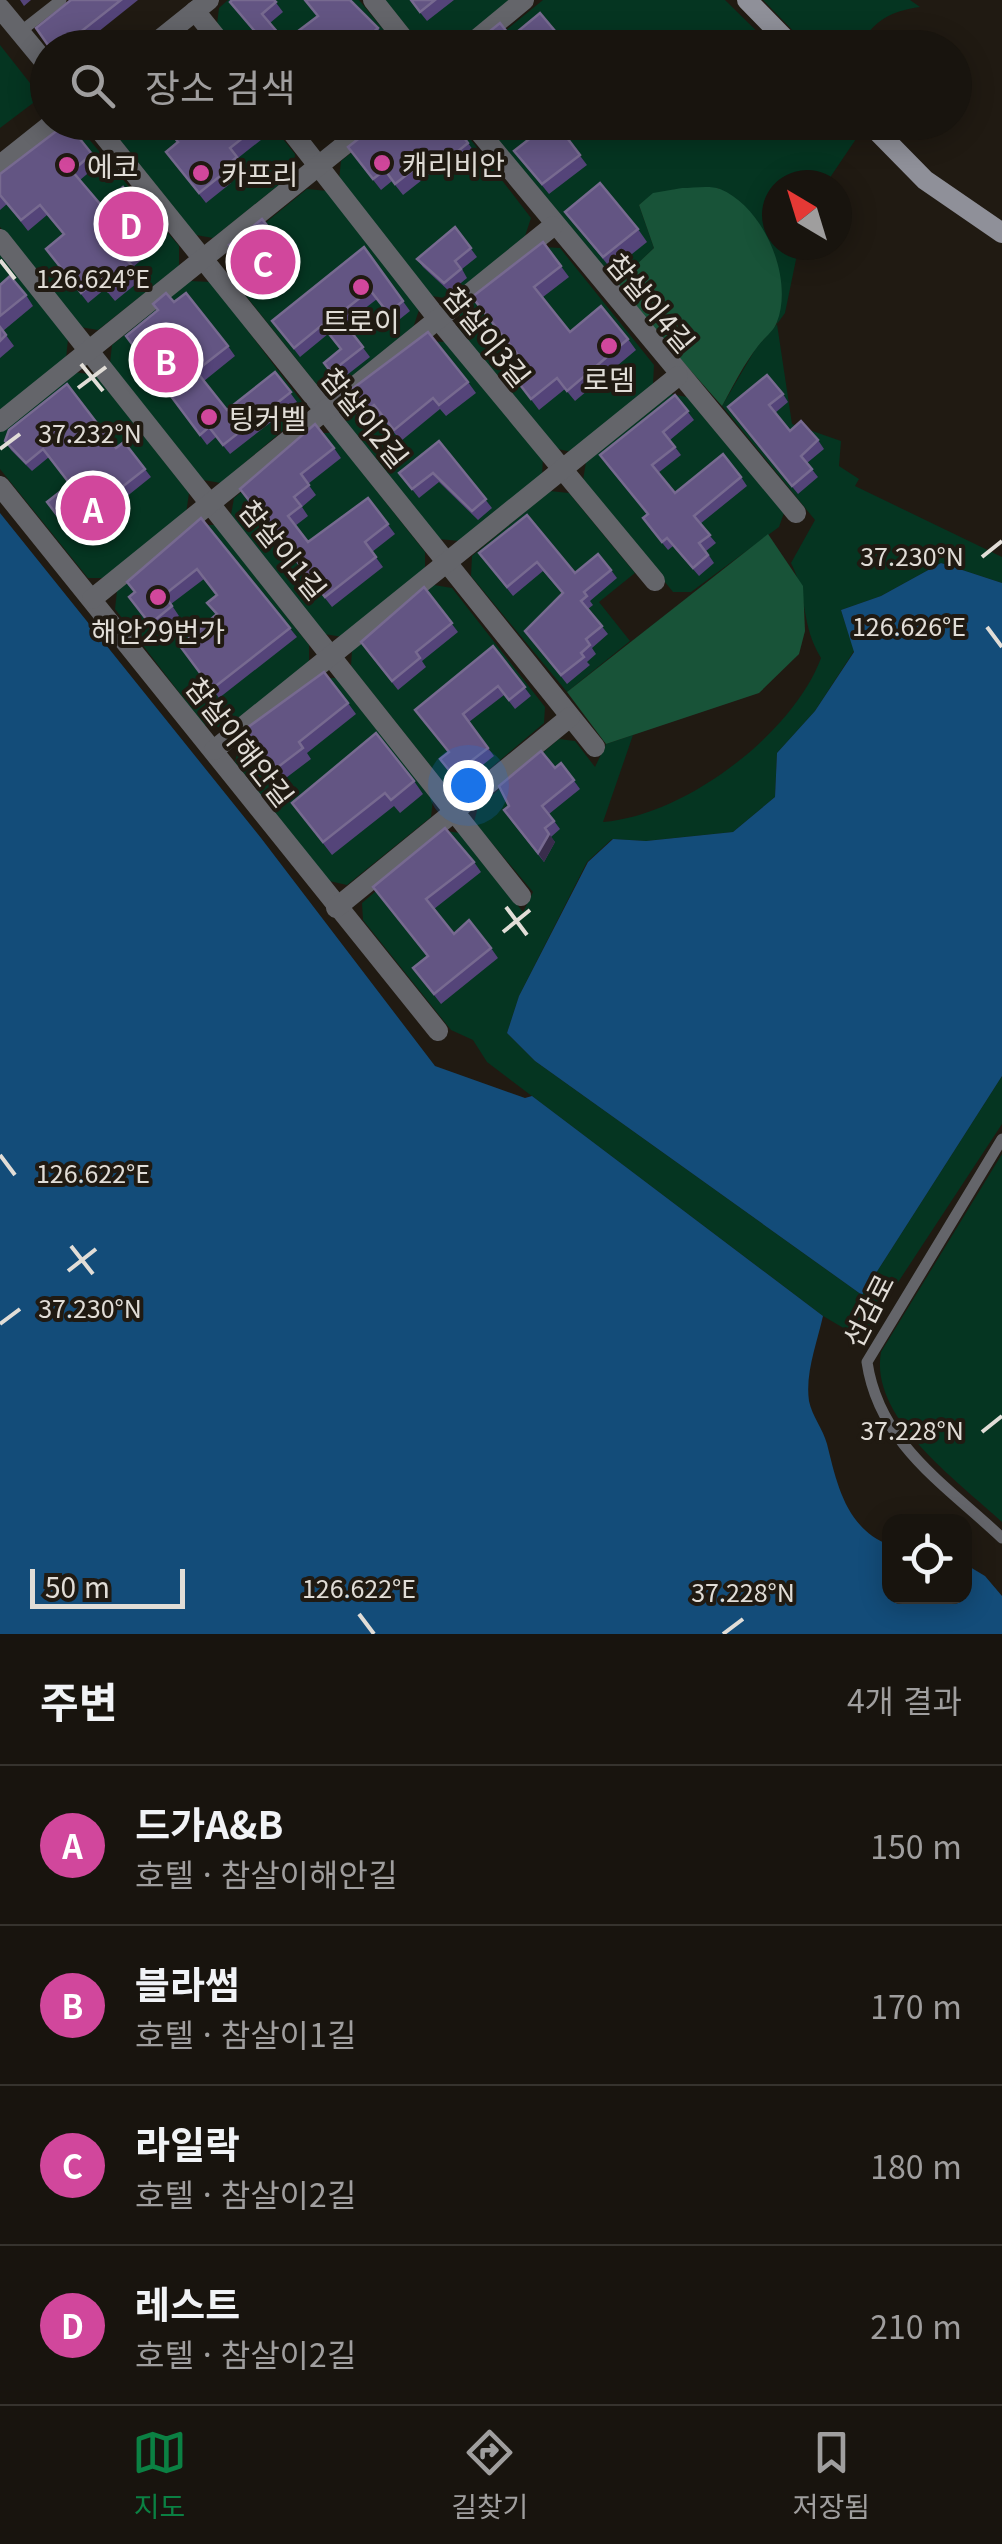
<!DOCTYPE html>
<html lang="ko">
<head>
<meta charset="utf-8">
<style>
  body { margin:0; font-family:Georgia,"Noto Sans KR",serif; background:#211d17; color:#f1f3f6 }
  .controls { position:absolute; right:30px; bottom:30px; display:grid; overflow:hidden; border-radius:20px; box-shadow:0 5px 25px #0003 }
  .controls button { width:90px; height:90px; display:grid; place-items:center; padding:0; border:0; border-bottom:2px solid #36332e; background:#18140e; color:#f1f3f6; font:50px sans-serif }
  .compass { position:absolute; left:762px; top:170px; width:90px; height:90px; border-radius:50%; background:#18140e; box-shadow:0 5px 25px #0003; rotate:322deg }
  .scale { position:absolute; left:30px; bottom:25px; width:155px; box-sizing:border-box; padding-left:10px; border:5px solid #e1ddd7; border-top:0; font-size:28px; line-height:35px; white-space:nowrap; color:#e1ddd7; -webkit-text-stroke:8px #201a12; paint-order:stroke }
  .you { position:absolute; left:468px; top:785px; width:35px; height:35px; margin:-25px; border:8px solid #fff; border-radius:50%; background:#1a73e8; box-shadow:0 0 0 15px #1a73e833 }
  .badge { display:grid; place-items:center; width:65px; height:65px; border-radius:50%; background:#0b8043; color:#fff; font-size:32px; font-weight:700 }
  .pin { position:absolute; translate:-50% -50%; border:5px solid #fff; box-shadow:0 2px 10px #0006 }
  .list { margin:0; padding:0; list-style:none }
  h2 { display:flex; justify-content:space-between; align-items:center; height:130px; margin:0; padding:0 40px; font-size:42px }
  h2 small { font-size:32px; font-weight:400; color:#9f9e9e }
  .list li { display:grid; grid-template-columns:65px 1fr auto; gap:30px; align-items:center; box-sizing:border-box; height:160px; padding:0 40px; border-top:2px solid #36332e }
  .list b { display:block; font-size:38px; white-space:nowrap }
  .list p { margin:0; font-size:32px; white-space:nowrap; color:#9f9e9e }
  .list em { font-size:32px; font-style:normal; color:#9f9e9e }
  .icon { flex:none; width:55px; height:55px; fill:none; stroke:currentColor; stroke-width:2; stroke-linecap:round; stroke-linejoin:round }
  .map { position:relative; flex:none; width:1002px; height:1634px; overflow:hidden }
  .search { position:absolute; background:#18140e; box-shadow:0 5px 25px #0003; left:30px; right:30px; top:30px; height:110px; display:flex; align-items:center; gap:25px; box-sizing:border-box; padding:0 35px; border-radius:55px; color:#9f9e9e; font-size:38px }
  .sheet { height:770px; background:#18140e }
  nav { display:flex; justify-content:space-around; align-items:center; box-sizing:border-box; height:140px; border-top:2px solid #36332e; background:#18140e; font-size:28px; color:#9f9e9e }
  nav a { display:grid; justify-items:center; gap:5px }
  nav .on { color:#0b8043 }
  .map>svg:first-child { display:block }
  .green { fill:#053521 }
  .forest { fill:#185338 }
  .water { fill:#134c79 }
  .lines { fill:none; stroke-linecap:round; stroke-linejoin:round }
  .lane { stroke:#64656a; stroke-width:11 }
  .street { stroke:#64656a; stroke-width:20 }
  .secondary { stroke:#8f9099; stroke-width:20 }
  .wall { fill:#544479 }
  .shaded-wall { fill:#392d4c }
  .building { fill:#635583; stroke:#776a90; stroke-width:2.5 }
  .ticks { fill:none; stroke:#e1ddd7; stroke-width:4 }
  .hotel-dot { fill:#d1479c; stroke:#201a12; stroke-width:4 }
  .labels { text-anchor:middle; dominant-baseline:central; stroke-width:8; stroke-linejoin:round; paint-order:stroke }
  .poi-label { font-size:28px; fill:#e1ddd7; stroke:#201a12; text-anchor:start }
  .street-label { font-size:28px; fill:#e1ddd7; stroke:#201a12 }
  .ticks-label { font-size:25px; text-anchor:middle; fill:#e1ddd7; stroke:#201a12; stroke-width:8; stroke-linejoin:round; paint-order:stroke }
</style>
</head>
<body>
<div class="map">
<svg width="1002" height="1634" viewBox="0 0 1002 1634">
  <rect width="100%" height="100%" fill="#201a12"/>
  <!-- green -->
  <g class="green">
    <polygon points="228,0 359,0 398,47 236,47 217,24 219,8"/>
    <polygon points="385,0 510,0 452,48 423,47"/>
    <polygon points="543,0 725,0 773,47 484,48"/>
    <path d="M763,0H910L920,7C891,11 872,21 860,47L810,48Z"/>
    <polygon points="0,45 41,97 0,128"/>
    <polygon points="106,123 270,123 295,154 294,173 213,238 196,235"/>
    <polygon points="388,123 458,123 531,218 525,236 450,299 432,296 339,180 341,161"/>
    <path d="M482,123H849L860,133L825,185H777V245H799L785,313L777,324L792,424L841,441L839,466L859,479L855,486L1002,557V583L941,563L881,596L841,610L854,651L815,711L777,753L775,797L733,832L646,841L612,839L587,862L519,996L507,1033L535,1061L862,1295L1002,1076V1124L866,1331L852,1333L823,1316L487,1062L473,1040L451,1030L363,920L362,903L446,831L460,833L523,912L533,892L474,822L478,807L559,739L575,741L595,767L606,744L633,735L603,822C684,816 793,734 821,658C800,623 809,599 791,563L815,520L722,406L756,348L777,324L781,291L776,259L718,188C690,188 662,186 639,205L654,248L615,285Z"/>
    <polygon points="64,130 82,131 179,246 179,266 98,330 80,327 0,227 0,182"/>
    <polygon points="307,189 328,191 419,310 413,328 336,391 320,389 227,272 228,253"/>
    <polygon points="543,247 560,248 654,365 653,384 571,452 554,448 458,332 460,314"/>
    <polygon points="0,252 68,339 66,359 0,411"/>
    <polygon points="190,281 211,282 302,402 301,415 221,483 203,480 110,363 112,345"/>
    <polygon points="426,341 445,342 543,456 542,477 459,541 439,539 346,422 349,405"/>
    <polygon points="73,372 96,375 189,493 186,514 106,578 88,578 0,469 0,431"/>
    <polygon points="671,394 687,397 784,513 779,527 691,592 673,592 583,480 586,462"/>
    <polygon points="315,433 331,433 425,552 425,570 343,637 324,634 231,515 234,498"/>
    <polygon points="550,491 569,493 635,573 599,602 630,641 567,692 471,576 472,556"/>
    <polygon points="198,525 215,525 309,645 309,664 225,728 204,725 115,609 117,591"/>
    <polygon points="434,585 452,588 545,707 544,723 466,789 448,788 351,666 352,650"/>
    <polygon points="323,678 338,678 433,799 431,817 347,885 329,881 235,762 239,746"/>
    <path d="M1002,1154V1522C958,1481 869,1418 881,1352Z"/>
  </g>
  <!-- forest -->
  <g class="forest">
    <path d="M682,188C693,188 710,185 720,189C764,207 794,278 777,322C774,331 763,339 758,346C744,364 733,386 722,406L615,285L654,248L639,205L653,193Z"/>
    <polygon points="768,534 803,586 805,631 799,654 759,693 606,744 567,692"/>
  </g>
  <!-- water -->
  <g class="water">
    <path d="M0,513L261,838L435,1066L525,1098L532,1096L823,1316C817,1343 805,1373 809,1401C812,1416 823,1429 827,1444C837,1484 846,1528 889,1545L890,1596H964L965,1564L985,1576L1002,1596V1634H0Z"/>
    <polygon points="941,563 1002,583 1002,1076 862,1295 535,1061 507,1033 519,996 588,862 613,839 646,841 733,832 775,797 777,753 815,711 854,652 841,610 881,596"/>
  </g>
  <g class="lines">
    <!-- lane -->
    <g class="lane">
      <polyline points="20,32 61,0"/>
      <path d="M1002,1139L867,1362C879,1444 946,1485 1002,1538"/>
    </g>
    <!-- street -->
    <g class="street">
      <polyline points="373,0 411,48"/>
      <polyline points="0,8 48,66"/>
      <polyline points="195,11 225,48"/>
      <polyline points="149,48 209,0"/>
      <polyline points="466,48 524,0"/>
      <polyline points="93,122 595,747"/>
      <polyline points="284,122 438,319 655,581"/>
      <polyline points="471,122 796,513"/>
      <polyline points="0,165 54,122"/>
      <polyline points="0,239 521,896"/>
      <polyline points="0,422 373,122"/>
      <polyline points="0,486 438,1031"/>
      <polyline points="92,599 553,226"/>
      <polyline points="214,750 678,376"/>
      <polyline points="336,908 570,717"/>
    </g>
    <!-- secondary -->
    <g class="secondary">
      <polyline points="747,0 794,48"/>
      <polyline points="868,122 925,180 1002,233"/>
    </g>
  </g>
  <!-- wall -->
  <g class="wall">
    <polygon points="20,0 31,0 24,6"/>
    <polygon points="71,0 138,0 78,48 50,48"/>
    <polygon points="274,0 283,12 270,23 285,41 378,28 385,38 374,48 267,48 230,2"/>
    <polygon points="410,0 454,0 427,21"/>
    <polygon points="555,31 562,41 560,43 511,37"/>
    <polygon points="132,122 147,122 138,130"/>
    <polygon points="161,122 183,122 191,132 264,122 271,132 238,158 245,167 229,180 231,183 206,203 166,152 178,143"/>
    <polygon points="331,122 347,122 337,130"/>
    <polygon points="513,122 561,122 557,125 587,165 549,194 514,151 527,140"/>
    <polygon points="468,143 476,154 449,175 441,165 403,195 392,181 381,190 356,158"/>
    <polygon points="92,154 99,164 80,180 101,205 151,221 158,231 145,241 152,251 133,267 142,279 115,301 105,289 88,303 46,249 64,235 47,215 28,231 7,204 0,210 0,174"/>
    <polygon points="565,212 638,229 647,242 612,270"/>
    <polygon points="262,219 288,253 276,263 287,279 267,295 229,245"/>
    <polygon points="455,227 477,257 462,269 467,278 450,292 423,267 417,259"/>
    <polygon points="543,242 569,277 543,297 570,332 628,339 636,350 575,401 565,389 539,410 514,377 526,367 480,308"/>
    <polygon points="364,247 410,311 395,323 377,299 345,324 370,357 338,382 324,363 340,349 328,334 300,357 272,321"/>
    <polygon points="0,285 26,295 33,306 3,331 14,346 0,358"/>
    <polygon points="174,302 228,346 235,356 204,381 227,410 275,372 297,402 230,454 216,437 207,445 126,336"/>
    <polygon points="468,382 476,393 446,416 440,409 401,441 381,417 368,428 347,401"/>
    <polygon points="783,394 788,402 775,413 790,431 818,440 824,449 807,463 818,477 798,494 734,415"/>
    <polygon points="675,395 694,420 670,440 681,455 658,473 675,493 741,477 747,486 700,524 716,543 706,551 714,563 699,576 673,546 668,550 649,527 648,515 606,464"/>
    <polygon points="5,441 116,448 124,442 151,477 110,510 121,525 100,541 80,516 66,528 47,502 70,484 49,457 32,471 11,450"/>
    <polygon points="439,441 492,508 478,520 439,482 419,498 399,473"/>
    <polygon points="334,448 341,458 308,484 316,495 302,507 308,516 295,526 308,542 368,498 395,534 372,552 383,567 332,607 247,499"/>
    <polygon points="527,515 575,573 611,570 617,578 590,601 593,605 588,609 608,634 592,648 596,654 587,662 590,665 567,684 525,631 563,594 543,571 513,596 479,553"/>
    <polygon points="201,518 297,637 219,698 180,646 216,615 207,603 217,595 204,579 171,604 179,616 156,633 129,597 135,593"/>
    <polygon points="424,587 458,632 422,661 426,667 398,690 367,651"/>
    <polygon points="493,646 531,696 515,709 504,695 469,722 494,756 459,784 440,759 449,753 415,710"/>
    <polygon points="348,703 356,714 307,753 311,759 278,784 240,733"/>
    <polygon points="561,763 580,789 549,814 560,829 551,837 555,842 544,862 510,819 555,768"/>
    <polygon points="414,781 423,794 400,813 394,806 332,855 292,803"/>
    <polygon points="474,862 481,872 434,909 454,934 491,948 498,958 441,1004 413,968 427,956 373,887"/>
  </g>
  <!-- shaded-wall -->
  <polygon class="shaded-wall" points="549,834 555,842 544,862 538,853"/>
  <!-- building -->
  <g class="building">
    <polygon points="71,0 121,0 69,41 74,48 50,48 36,28"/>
    <polygon points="232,0 274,0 276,2 262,14 285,41 318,16 305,0 350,0 378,28 356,48 269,48 230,2"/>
    <polygon points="411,0 435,0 420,12"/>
    <polygon points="540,13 555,31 552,34 563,48 478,48 475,43 500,23 511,37"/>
    <polygon points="187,34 198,48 170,48"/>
    <polygon points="162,122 183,122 191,132 203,122 263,122 230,148 237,157 221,170 224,173 199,193 166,152 178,142"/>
    <polygon points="380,122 452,122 468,143 442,164 433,154 395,184 385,170 373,179 348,147"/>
    <polygon points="514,122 555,122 580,155 542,184 514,151 528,140"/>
    <polygon points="67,123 92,154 72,171 101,205 123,187 151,221 137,231 145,241 125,258 135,269 108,291 98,279 81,293 46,249 64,234 40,205 21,220 0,195 0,174"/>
    <polygon points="600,183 638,229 603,257 565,212"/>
    <polygon points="262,219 282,244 269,254 281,270 261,286 229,245"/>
    <polygon points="455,227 471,248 455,261 461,269 444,283 417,259"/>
    <polygon points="543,242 561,266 534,287 570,332 601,306 628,339 567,391 557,378 531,399 514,377 527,366 472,297"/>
    <polygon points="364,247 403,301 388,313 370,290 338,315 363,347 331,372 324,363 341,349 322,325 294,348 272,321"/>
    <polygon points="10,276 26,295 0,316 0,285"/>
    <polygon points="166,293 174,302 186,293 228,346 196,371 227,410 275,372 291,392 223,445 209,427 200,435 126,336 158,310 153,304"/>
    <polygon points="0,327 6,335 0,341"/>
    <polygon points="428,332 468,382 439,405 433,398 394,430 374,405 360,416 347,401 352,397 348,392"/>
    <polygon points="767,375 783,394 769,405 790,431 801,421 818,440 801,456 812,469 792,486 728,407"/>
    <polygon points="67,384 116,448 124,442 145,469 103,502 115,516 94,533 74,508 60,519 47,502 70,484 43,449 26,463 5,441 9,430"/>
    <polygon points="675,395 688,411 663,432 675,447 652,465 675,493 723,454 741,477 694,516 710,535 699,543 708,555 693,568 667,538 662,542 643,518 648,514 600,455"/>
    <polygon points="315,424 334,448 301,474 309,485 294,497 301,506 288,516 308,542 368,498 388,524 365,542 376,557 325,597 240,489"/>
    <polygon points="439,441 486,499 472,511 433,473 412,489 399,473"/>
    <polygon points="527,515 575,573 598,554 611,570 584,592 587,596 581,601 602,626 586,639 590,645 581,653 584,657 561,675 525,631 563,593 537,562 507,587 479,553"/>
    <polygon points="201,518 290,628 212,689 180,646 217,614 207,603 217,595 197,569 164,595 172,606 150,624 129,597 135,592 127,582"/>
    <polygon points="424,587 452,623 416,652 420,658 392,681 361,642"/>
    <polygon points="493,646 525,687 509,700 498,686 463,714 488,748 453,775 440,759 449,752 415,710"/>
    <polygon points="324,672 348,703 299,742 303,748 270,773 240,733"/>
    <polygon points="376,733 414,781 391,800 385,793 323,842 292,803"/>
    <polygon points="541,751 555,768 561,763 574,780 542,806 554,821 545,828 549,834 538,853 504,810 509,806 499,786"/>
    <polygon points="445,828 474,862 426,899 454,934 469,920 491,948 434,994 413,968 428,956 373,887"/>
  </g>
  <!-- ticks -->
  <path class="ticks" d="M0,260L15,279M81,364L103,391M78,388L106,367M0,449L20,434M982,557L1002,541M987,627L1002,647M506,907L527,935M503,932L530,910M0,1155L15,1175M71,1246L93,1274M68,1271L96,1249M0,1324L20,1309M982,1432L1002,1416M359,1614L374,1634M723,1634L743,1619"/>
  <!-- markers -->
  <g class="hotel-dot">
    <circle cx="382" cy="163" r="10"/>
    <circle cx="67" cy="165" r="10"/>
    <circle cx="201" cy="173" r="10"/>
    <circle cx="361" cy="287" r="10"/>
    <circle cx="609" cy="346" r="10"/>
    <circle cx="209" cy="417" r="10"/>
    <circle cx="158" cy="597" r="10"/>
  </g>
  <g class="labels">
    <!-- poi labels -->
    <g class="poi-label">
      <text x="402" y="163">캐리비안</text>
      <text x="87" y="165">에코</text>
      <text x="221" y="173">카프리</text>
      <text x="361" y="320" text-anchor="middle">트로이</text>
      <text x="609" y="378" text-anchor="middle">로뎀</text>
      <text x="229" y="417">팅커벨</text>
      <text x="158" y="630" text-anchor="middle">해안29번가</text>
    </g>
    <!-- street labels -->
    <g class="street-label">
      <text transform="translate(652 302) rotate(50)">참살이4길</text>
      <text transform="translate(488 336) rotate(51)">참살이3길</text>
      <text transform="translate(366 417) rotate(51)">참살이2길</text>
      <text transform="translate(284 549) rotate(51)">참살이1길</text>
      <text transform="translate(241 741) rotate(52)">참살이해안길</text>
      <text transform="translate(867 1310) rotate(-63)">선감로</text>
    </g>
  </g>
  <g class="ticks-label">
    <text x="93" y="288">126.624°E</text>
    <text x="90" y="443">37.232°N</text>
    <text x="912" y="566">37.230°N</text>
    <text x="909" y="636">126.626°E</text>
    <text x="93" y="1183">126.622°E</text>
    <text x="90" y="1318">37.230°N</text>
    <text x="912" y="1440">37.228°N</text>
    <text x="359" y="1598">126.622°E</text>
    <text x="743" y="1602">37.228°N</text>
  </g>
</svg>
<div class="controls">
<button><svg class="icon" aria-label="locate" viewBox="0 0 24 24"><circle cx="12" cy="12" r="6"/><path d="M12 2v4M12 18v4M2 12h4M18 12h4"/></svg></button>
</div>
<svg class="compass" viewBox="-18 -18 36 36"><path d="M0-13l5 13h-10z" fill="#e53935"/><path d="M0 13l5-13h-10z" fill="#9f9e9e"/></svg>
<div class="scale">50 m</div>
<div class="you"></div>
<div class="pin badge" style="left:93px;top:508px;background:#d1479c">A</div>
<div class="pin badge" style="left:166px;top:360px;background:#d1479c">B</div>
<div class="pin badge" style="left:263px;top:262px;background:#d1479c">C</div>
<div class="pin badge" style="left:131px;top:224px;background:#d1479c">D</div>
<div class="search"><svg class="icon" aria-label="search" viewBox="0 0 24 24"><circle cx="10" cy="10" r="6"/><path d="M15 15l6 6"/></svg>장소 검색</div>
</div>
<section class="sheet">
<h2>주변<small>4개 결과</small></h2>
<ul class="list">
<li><span class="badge" style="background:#d1479c">A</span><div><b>드가A&amp;B</b><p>호텔 · 참살이해안길</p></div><em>150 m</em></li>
<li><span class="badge" style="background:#d1479c">B</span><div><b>블라썸</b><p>호텔 · 참살이1길</p></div><em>170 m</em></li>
<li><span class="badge" style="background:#d1479c">C</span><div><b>라일락</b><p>호텔 · 참살이2길</p></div><em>180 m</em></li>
<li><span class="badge" style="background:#d1479c">D</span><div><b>레스트</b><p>호텔 · 참살이2길</p></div><em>210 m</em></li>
</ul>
</section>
<nav>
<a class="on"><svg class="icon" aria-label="map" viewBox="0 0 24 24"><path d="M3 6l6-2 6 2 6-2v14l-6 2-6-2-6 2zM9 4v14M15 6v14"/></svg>지도</a>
<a><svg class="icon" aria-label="directions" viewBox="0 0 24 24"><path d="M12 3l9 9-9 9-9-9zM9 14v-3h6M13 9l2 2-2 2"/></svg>길찾기</a>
<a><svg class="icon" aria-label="saved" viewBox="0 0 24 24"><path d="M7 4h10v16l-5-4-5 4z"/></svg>저장됨</a>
</nav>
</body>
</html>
